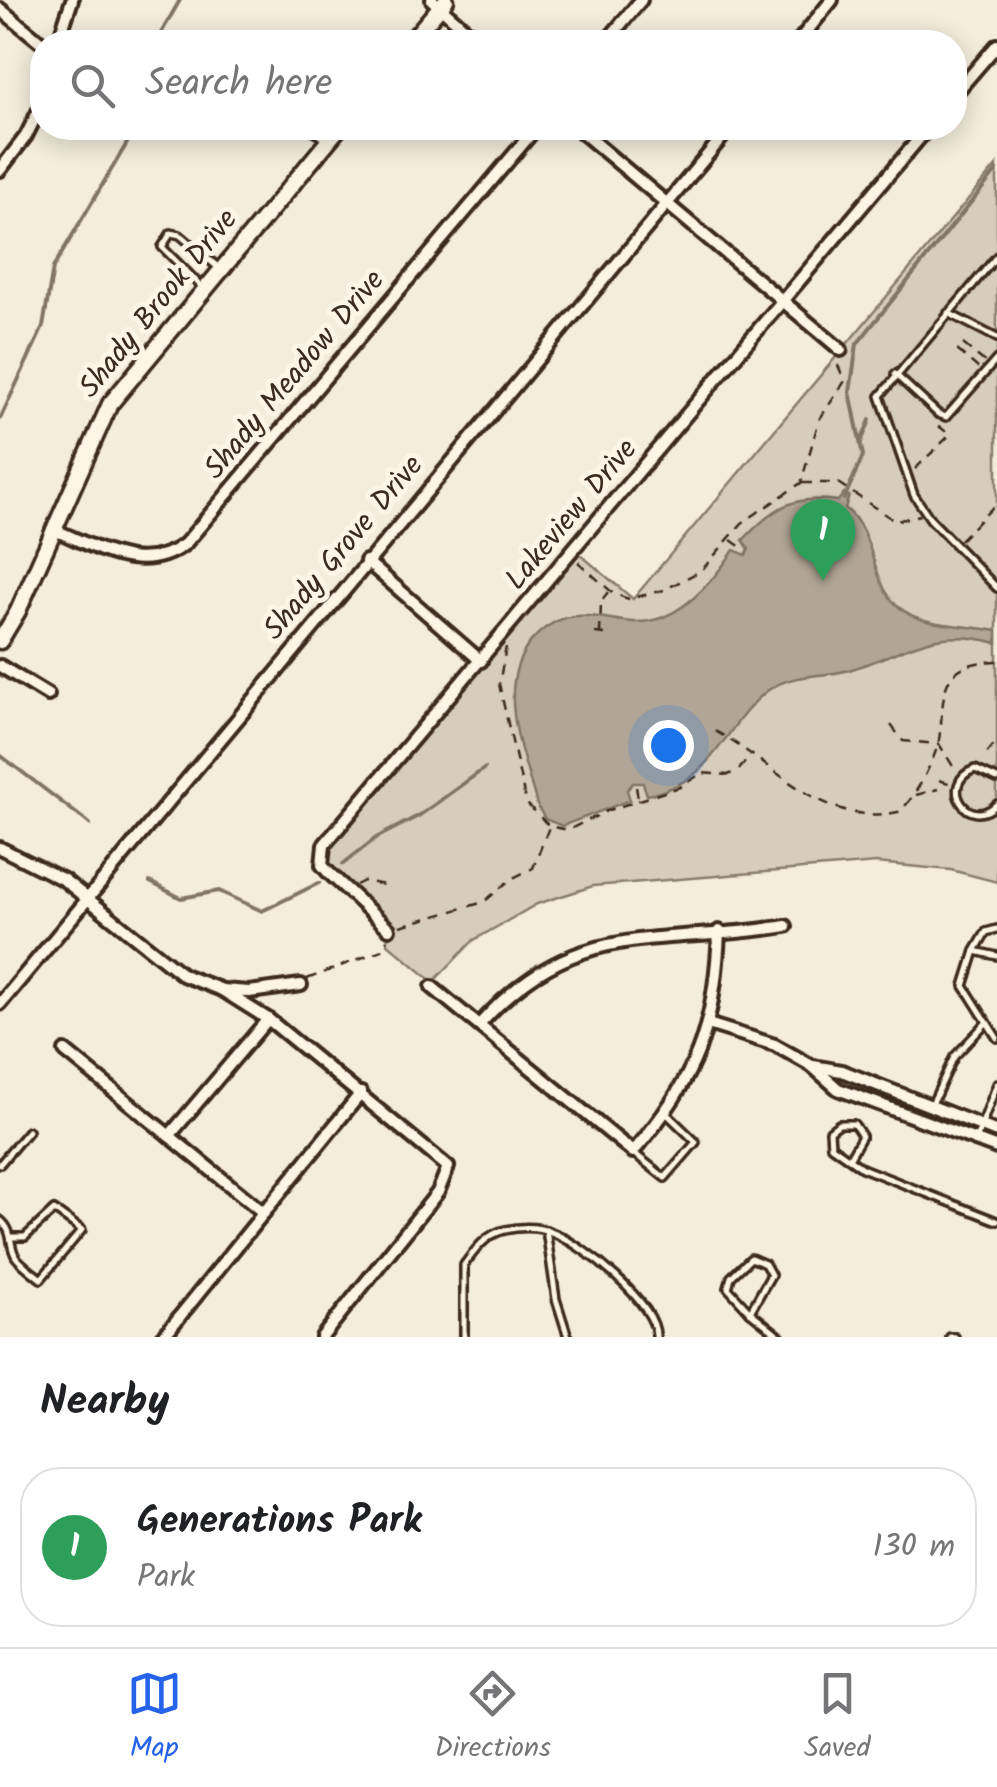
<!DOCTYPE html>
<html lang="en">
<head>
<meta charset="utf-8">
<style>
  body { margin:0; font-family:Kalam,sans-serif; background:#f6f6f6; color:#202124 }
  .you { position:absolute; left:668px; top:745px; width:35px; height:35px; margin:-25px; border:8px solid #fff; border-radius:50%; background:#1a73e8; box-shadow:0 0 0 15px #1a73e833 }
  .badge { display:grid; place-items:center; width:65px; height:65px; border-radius:50%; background:#2563eb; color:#fff; font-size:32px; font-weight:700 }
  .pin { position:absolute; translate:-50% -82px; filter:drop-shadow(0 2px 5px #0008) }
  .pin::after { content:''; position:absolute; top:52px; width:35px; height:30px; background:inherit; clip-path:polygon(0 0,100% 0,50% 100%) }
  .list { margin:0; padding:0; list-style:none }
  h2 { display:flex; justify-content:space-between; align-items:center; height:130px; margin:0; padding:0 40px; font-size:42px }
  h2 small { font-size:32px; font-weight:400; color:#757577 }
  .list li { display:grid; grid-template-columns:65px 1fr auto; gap:30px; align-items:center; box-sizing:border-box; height:160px; margin:0 20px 20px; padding:0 20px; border:2px solid #e0e0e0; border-radius:40px }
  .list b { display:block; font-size:38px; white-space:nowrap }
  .list p { margin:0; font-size:32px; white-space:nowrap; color:#757577 }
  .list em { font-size:32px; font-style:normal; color:#757577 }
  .icon { flex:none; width:55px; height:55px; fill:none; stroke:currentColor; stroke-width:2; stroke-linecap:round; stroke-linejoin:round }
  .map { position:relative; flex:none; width:997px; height:1337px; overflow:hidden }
  .search { position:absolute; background:#fff; box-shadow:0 5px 25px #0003; left:30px; right:30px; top:30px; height:110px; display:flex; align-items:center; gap:25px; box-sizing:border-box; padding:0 35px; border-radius:40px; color:#757577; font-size:38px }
  .sheet { height:310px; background:#fff }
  nav { display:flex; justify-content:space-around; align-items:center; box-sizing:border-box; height:140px; border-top:2px solid #e0e0e0; background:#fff; font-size:28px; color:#757577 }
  nav a { display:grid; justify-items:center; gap:5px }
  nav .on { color:#2563eb }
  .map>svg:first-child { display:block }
  .green { fill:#d6cdbd; stroke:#887c6e; stroke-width:2.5 }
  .water { fill:#b0a596; stroke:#817466; stroke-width:2.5 }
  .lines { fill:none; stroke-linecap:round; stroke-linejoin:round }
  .stream { stroke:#817466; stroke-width:4 }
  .lane-casing { stroke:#3b2a1e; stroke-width:12 }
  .street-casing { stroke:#3b2a1e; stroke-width:18 }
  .secondary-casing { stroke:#3b2a1e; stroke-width:21 }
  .path { stroke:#3b2a1e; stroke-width:2.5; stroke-dasharray:10 8; stroke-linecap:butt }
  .lane { stroke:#fcf5e5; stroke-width:5 }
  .street { stroke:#fcf5e5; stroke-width:10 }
  .secondary { stroke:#fcf5e5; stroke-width:14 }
  .labels { text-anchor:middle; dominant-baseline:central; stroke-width:10; stroke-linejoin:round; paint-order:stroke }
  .street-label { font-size:30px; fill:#3b2a1e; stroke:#fcf5e5 }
</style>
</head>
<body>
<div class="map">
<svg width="997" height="1337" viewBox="0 0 997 1337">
  <rect width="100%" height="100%" fill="#f4eddd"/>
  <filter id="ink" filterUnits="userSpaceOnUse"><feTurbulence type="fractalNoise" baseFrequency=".01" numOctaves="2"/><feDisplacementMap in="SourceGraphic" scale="20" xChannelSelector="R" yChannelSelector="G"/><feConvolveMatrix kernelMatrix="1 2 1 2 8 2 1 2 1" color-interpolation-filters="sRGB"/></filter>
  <g filter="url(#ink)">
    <!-- green -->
    <polygon class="green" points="997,165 997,882 951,870 876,863 593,886 537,904 474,940 433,982 387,943 389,929 328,872 324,845 575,550 633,599"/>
    <!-- water -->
    <path class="water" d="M844,493L849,496L845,508C882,538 866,595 913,616C938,627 970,625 997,631V643C931,625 907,653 849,670C821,678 793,672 767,691C721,728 716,782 647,795L643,783H633L627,790L630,800L562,826L545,819L537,805C523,752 491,681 536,636C547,625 562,617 577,616C603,614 629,627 654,620C687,612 716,577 734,550L746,555L749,549L743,540C776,506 792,495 838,501Z"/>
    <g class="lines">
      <!-- stream -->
      <g class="stream">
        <polyline points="156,42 180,0"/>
        <polyline points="0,419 43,327 53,268 136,128"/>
        <polyline points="861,442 870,420"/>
        <polyline points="844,499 863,456 850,392 857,344 997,170"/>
        <polyline points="0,755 90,824"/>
        <polyline points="343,864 376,838 420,815 485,768"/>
        <polyline points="150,882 181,898 219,891 262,911 319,883"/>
      </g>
      <!-- lane casing -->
      <g class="lane-casing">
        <g id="lane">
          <polyline points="997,256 880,396 914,495 931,520 997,588"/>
          <polyline points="203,288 162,247 171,233 180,235 220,269"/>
          <polyline points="948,313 997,338"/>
          <polyline points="895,374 938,414 946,417 997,359"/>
          <path d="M997,779L975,769C937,783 968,833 997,804"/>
          <polyline points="997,929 986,932 975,951 997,956"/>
          <polyline points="975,951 964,986 997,1038"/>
          <polyline points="932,1104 954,1057 987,1022"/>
          <polyline points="977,1137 997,1084"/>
          <polyline points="635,1154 665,1178 696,1142 667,1114"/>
          <polyline points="849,1159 862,1136 854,1124 839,1124 830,1131 831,1146 862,1168 997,1221"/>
          <polyline points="0,1164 28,1131"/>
          <path d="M0,1220C14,1231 8,1244 16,1257C22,1265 33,1272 41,1279L82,1230L54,1210L25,1237H11"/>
          <polyline points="546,1230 556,1299 568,1337"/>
          <polygon points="751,1258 765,1264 771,1275 750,1312 728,1288 731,1277"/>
          <polyline points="750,1312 781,1337"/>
          <path d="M464,1337V1265C475,1250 486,1234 505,1230C519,1227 537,1226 551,1232C581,1243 658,1304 656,1337"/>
          <polyline points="950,1337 955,1337"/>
        </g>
      </g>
      <!-- street casing -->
      <g class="street-casing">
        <g id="street">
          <polyline points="432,0 480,42"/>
          <polyline points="0,9 42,43"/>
          <polyline points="58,42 72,0"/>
          <polyline points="606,42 641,0"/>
          <polyline points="798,42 832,0"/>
          <polyline points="954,95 997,45"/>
          <polyline points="315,128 329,139"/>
          <polyline points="577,128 841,350"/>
          <polyline points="0,170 26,136 42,104"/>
          <path d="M52,529C97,547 141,577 185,544L536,128"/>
          <polyline points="366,561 481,661"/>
          <polyline points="0,666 48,695"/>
          <polyline points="0,848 64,880 183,975 222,990 249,992 301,985"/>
          <polyline points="389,929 328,872 322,865 324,845 928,128"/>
          <path d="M432,987L633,1152C697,1079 715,1027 719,931"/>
          <polyline points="222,990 268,1019 448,1167 438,1192 322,1337"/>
          <polyline points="0,1004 730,128"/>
          <path d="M480,1024C575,916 662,947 786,926"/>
          <polyline points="708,1024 775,1045 812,1066 838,1089 997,1148"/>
          <polyline points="65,1051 264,1213"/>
          <polyline points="813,1066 842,1071 997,1132"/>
          <polyline points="169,1136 268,1019"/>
          <polyline points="163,1337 361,1093"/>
        </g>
      </g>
      <!-- secondary casing -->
      <g class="secondary-casing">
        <g id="secondary">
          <polyline points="410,42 446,0"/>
          <polyline points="0,641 18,611 110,404 339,128"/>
        </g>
      </g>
      <!-- path -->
      <g class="path">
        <polyline points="963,344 986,363"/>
        <polyline points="957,350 978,368"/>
        <polyline points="915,469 950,435 935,423"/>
        <polyline points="802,483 838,483 895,521 920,515"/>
        <polyline points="731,540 745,550"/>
        <polyline points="960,540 997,503"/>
        <polyline points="578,562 614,594 629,599 664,590 702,570 742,523 801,483 819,420 845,381 836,361"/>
        <polyline points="595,633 606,634"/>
        <polyline points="600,634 601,601 608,592"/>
        <polyline points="506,647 499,684 526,803 549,826 568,830 609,810 680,787 702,773 728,775 738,771 752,753"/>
        <polyline points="891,725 903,741 939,744 956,771"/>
        <path d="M715,731C774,763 824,828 898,812C913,803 936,757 939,740C946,694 935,663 997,661"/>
        <polyline points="987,753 997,741"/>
        <polyline points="939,780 952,784"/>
        <polyline points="636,787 638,798"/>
        <polyline points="916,795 938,789"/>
        <polyline points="356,885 364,881 384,885"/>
        <polyline points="400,926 484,902 511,879 533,868 549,827"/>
        <polyline points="307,979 382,950 387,940"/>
      </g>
      <!-- lane -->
      <use href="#lane" class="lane"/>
      <!-- street -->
      <use href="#street" class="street"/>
      <!-- secondary -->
      <use href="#secondary" class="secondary"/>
    </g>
  </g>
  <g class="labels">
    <!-- street labels -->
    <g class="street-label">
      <text transform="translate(159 304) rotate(-51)">Shady Brook Drive</text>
      <text transform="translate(295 375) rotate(-50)">Shady Meadow Drive</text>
      <text transform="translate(572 515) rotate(-50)">Lakeview Drive</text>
      <text transform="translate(344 548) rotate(-50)">Shady Grove Drive</text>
    </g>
  </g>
</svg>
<div class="you"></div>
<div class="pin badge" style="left:823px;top:581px;background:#2e9e5b">1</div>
<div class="search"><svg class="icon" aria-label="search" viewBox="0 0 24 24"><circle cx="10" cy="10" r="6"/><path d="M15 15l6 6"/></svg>Search here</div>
</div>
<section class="sheet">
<h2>Nearby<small></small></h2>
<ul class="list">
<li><span class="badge" style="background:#2e9e5b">1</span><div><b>Generations Park</b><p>Park</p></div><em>130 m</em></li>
</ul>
</section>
<nav>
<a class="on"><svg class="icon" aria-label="map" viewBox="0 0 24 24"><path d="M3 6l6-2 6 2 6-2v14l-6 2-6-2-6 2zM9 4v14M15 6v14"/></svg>Map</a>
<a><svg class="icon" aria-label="directions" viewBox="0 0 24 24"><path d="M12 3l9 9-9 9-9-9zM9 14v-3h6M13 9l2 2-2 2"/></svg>Directions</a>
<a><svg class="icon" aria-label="saved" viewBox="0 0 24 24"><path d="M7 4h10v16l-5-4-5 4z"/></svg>Saved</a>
</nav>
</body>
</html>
